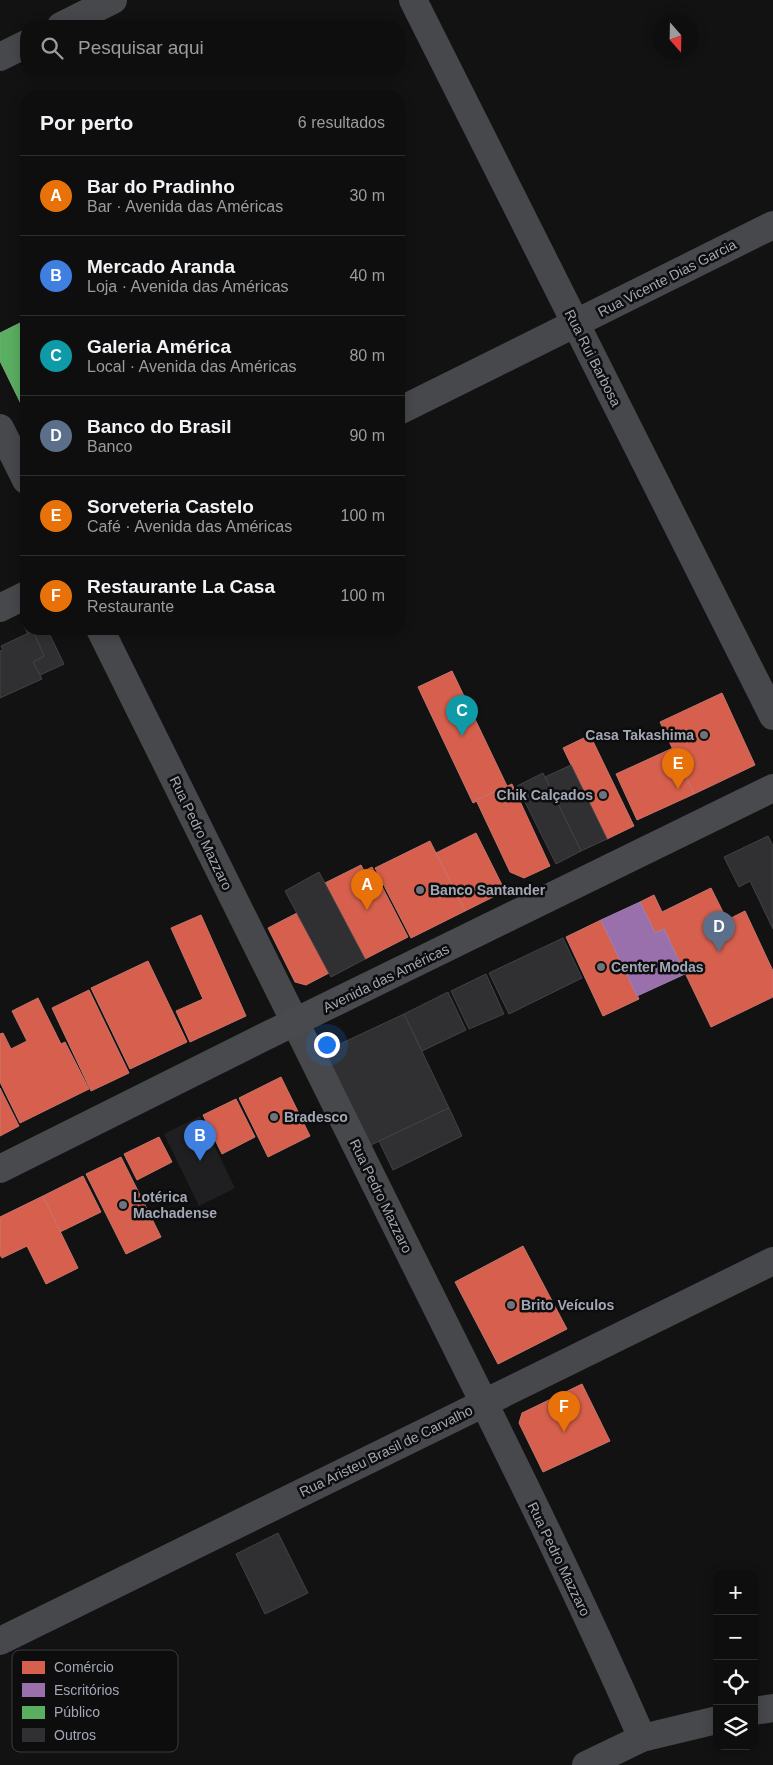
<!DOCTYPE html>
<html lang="pt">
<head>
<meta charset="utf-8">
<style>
  body { margin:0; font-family:Arial,sans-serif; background:#171717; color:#f1f3f6 }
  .controls { position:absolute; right:15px; bottom:15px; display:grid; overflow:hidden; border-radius:10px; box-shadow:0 2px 12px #0003 }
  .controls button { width:45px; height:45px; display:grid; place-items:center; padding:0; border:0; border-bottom:1px solid #2e2e2e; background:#0e0e0e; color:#f1f3f6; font:25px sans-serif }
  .compass { position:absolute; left:653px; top:15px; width:45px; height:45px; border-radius:50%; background:#0e0e0e; box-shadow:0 2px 12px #0003; rotate:160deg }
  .you { position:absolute; left:326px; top:1044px; width:18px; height:18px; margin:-12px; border:4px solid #fff; border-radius:50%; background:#1a73e8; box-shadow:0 0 0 8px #1a73e833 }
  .badge { display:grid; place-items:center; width:32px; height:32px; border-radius:50%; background:#0b8043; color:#fff; font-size:16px; font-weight:700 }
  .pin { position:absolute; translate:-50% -41px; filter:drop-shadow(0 1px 2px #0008) }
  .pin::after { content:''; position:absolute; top:26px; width:18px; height:15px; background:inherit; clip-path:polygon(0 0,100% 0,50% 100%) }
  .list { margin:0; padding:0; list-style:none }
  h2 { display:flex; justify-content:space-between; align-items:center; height:65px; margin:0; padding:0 20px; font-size:21px }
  h2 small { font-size:16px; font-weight:400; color:#9b9c9e }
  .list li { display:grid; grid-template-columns:32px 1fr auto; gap:15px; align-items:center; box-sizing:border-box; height:80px; padding:0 20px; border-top:1px solid #2e2e2e }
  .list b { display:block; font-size:19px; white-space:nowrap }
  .list p { margin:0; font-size:16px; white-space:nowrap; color:#9b9c9e }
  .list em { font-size:16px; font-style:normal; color:#9b9c9e }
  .icon { flex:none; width:28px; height:28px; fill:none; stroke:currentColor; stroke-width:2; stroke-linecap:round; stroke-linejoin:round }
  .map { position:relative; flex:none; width:773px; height:1765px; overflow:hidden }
  .search { position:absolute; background:#0e0e0e; box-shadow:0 2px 12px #0003; left:20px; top:20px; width:385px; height:55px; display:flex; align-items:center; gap:12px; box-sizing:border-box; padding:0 18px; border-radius:20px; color:#9b9c9e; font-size:19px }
  .panel { position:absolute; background:#0e0e0e; box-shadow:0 2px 12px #0003; left:20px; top:90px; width:385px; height:545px; border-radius:20px }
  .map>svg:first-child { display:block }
  .built { fill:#1f1f21 }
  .shops { fill:#d6604d; stroke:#c7756c }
  .offices { fill:#9970ab; stroke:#9c80ae }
  .public { fill:#5aae61; stroke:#70ac7a }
  .building { fill:#303032; stroke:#424247 }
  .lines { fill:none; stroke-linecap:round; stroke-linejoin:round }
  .minor { stroke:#47484b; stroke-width:28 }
  .major { stroke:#494a4e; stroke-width:28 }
  .poi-dot { fill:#70737c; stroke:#0d0d0e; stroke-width:2 }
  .labels { text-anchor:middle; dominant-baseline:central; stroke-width:5; stroke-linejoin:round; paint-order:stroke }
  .street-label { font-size:14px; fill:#a3a7b5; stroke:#0d0d0e }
  .poi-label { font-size:14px; font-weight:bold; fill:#a3a7b5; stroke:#0d0d0e; text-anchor:start }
  .key { fill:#0d0d0e; stroke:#3a3b40; stroke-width:1 }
  .key-label { font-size:14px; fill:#a3a7b5 }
</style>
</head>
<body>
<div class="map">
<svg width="773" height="1765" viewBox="0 0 773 1765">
  <rect width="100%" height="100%" fill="#121213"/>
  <!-- built -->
  <polygon class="built" points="200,1116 235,1188 199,1206 164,1134"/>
  <!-- shops -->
  <g class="shops">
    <polygon points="452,671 507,786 473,803 418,687"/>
    <polygon points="722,693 755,765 694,794 660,722"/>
    <polygon points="590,735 634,826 607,839 563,748"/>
    <polygon points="673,748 694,794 637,820 616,774"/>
    <polygon points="512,784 550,866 524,878 510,872 476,800"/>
    <polygon points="476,833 505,891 465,911 436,853"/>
    <polygon points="430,841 465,911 411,938 375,868"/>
    <polygon points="361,865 364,871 372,867 408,937 365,959 325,883"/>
    <polygon points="711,888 727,920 745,911 773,971 773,997 711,1027 664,929 655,933 640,902 654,895 662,912"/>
    <polygon points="297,913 329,973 306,985 295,982 268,928"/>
    <polygon points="201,915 246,1016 190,1042 176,1011 203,999 171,928"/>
    <polygon points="601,920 639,999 603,1016 566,937"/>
    <polygon points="148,961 187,1042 130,1069 91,988"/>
    <polygon points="89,990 129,1073 91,1091 52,1008"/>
    <polygon points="38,998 61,1044 65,1042 89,1089 20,1123 0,1082 0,1034 3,1033 11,1049 27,1041 12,1011"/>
    <polygon points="281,1077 310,1136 268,1157 239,1098"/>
    <polygon points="0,1088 19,1126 0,1136"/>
    <polygon points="236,1099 255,1137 222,1154 203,1115"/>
    <polygon points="159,1137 172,1162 137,1180 124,1154"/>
    <polygon points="121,1157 161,1237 126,1254 86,1174"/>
    <polygon points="83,1176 101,1212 60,1232 43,1196"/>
    <polygon points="43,1196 78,1268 46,1284 27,1246 2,1258 0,1255 0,1217"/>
    <polygon points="523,1246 567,1329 498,1364 455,1282"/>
    <polygon points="582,1384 610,1441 543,1472 519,1423 522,1413"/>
  </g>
  <!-- offices -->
  <polygon class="offices" points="640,902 655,933 664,929 685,974 637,996 601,920"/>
  <!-- public -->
  <polygon class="public" points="26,320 26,414 0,361 0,333"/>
  <!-- building -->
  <g class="building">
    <polygon points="26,622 26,629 47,629 64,664 40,675 33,662 44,656 33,631 28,634 23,624"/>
    <polygon points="33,631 44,656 33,662 42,679 0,698 0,651 3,650 1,646"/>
    <polygon points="571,765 607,839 581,851 545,777"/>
    <polygon points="543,773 581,851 556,864 517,786"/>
    <polygon points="768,836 773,846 773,929 750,881 739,887 724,857"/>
    <polygon points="319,872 365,959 331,977 285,891"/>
    <polygon points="563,938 582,978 509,1014 489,973"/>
    <polygon points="486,974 504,1014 469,1029 451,991"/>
    <polygon points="448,992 466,1030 422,1051 404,1014"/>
    <polygon points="404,1014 449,1108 371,1145 325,1051"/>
    <polygon points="449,1108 462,1136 393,1170 379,1141"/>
    <polygon points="278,1533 308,1593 265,1614 236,1554"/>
  </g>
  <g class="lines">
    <!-- minor -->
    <g class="minor">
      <polyline points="413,0 773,716"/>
      <polyline points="61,26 113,0"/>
      <polyline points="0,57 26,44"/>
      <polyline points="399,411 773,225"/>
      <polyline points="0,428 26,480"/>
      <polyline points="0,608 26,595"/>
      <path d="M100,629C202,837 306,1044 409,1252C489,1413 570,1573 642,1738"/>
      <polyline points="0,1641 773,1261"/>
      <polyline points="754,1711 773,1708"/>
      <polyline points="586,1765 642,1738 717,1720"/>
    </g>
    <!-- major -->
    <polyline class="major" points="0,1169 260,1039 773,788"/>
  </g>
  <!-- markers -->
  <g class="poi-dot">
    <circle cx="704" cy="735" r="5"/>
    <circle cx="603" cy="795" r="5"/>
    <circle cx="420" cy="890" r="5"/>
    <circle cx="601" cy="967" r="5"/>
    <circle cx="274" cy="1117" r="5"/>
    <circle cx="123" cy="1205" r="5"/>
    <circle cx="511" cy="1305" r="5"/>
  </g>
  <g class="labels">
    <!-- street labels -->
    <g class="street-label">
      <text transform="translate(667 278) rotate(-27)">Rua Vicente Dias Garcia</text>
      <text transform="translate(593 358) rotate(63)">Rua Rui Barbosa</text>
      <text transform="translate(201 833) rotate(64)">Rua Pedro Mazzaro</text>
      <text transform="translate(386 978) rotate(-26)">Avenida das Américas</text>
      <text transform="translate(381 1196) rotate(64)">Rua Pedro Mazzaro</text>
      <text transform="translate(386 1451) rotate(-26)">Rua Aristeu Brasil de Carvalho</text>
      <text transform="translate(559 1559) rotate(64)">Rua Pedro Mazzaro</text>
    </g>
    <!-- poi labels -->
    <g class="poi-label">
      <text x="694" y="735" text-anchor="end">Casa Takashima</text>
      <text x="593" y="795" text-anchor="end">Chik Calçados</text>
      <text x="430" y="890">Banco Santander</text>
      <text x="611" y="967">Center Modas</text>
      <text x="284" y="1117">Bradesco</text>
      <text x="133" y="1197">Lotérica<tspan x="133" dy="16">Machadense</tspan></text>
      <text x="521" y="1305">Brito Veículos</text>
    </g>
  </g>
  <!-- legend -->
  <rect x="12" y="1650" width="166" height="102" rx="8" class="key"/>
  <rect x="22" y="1661" width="23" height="13" fill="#d6604d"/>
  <rect x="22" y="1683" width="23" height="14" fill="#9970ab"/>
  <rect x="22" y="1706" width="23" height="13" fill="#5aae61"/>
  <rect x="22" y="1728" width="23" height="14" fill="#303032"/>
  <g class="key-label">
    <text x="54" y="1672">Comércio</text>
    <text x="54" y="1695">Escritórios</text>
    <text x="54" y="1717">Público</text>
    <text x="54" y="1740">Outros</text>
  </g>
</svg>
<div class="controls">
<button>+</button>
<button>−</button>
<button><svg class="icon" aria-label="locate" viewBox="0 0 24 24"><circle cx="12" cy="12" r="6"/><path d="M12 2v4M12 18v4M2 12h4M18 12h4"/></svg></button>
<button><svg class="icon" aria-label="layers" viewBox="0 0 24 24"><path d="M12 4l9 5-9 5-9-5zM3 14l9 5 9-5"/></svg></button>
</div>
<svg class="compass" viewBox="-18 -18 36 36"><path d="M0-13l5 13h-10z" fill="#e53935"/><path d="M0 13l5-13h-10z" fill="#9b9c9e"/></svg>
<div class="you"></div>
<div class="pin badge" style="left:367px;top:910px;background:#e8710a">A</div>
<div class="pin badge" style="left:200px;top:1161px;background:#3f7fe0">B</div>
<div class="pin badge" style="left:462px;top:736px;background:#0f9aa8">C</div>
<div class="pin badge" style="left:719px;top:952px;background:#5c6f8a">D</div>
<div class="pin badge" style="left:678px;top:789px;background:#e8710a">E</div>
<div class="pin badge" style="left:564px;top:1432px;background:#e8710a">F</div>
<div class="search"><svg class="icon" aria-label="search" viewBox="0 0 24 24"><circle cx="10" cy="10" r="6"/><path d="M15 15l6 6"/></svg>Pesquisar aqui</div>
<section class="panel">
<h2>Por perto<small>6 resultados</small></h2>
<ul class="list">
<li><span class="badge" style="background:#e8710a">A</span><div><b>Bar do Pradinho</b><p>Bar · Avenida das Américas</p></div><em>30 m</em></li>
<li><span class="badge" style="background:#3f7fe0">B</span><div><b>Mercado Aranda</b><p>Loja · Avenida das Américas</p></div><em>40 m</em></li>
<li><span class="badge" style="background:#0f9aa8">C</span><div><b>Galeria América</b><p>Local · Avenida das Américas</p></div><em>80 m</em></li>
<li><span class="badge" style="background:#5c6f8a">D</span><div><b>Banco do Brasil</b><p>Banco</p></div><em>90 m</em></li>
<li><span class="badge" style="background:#e8710a">E</span><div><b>Sorveteria Castelo</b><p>Café · Avenida das Américas</p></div><em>100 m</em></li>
<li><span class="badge" style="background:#e8710a">F</span><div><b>Restaurante La Casa</b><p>Restaurante</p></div><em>100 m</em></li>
</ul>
</section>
</div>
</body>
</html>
